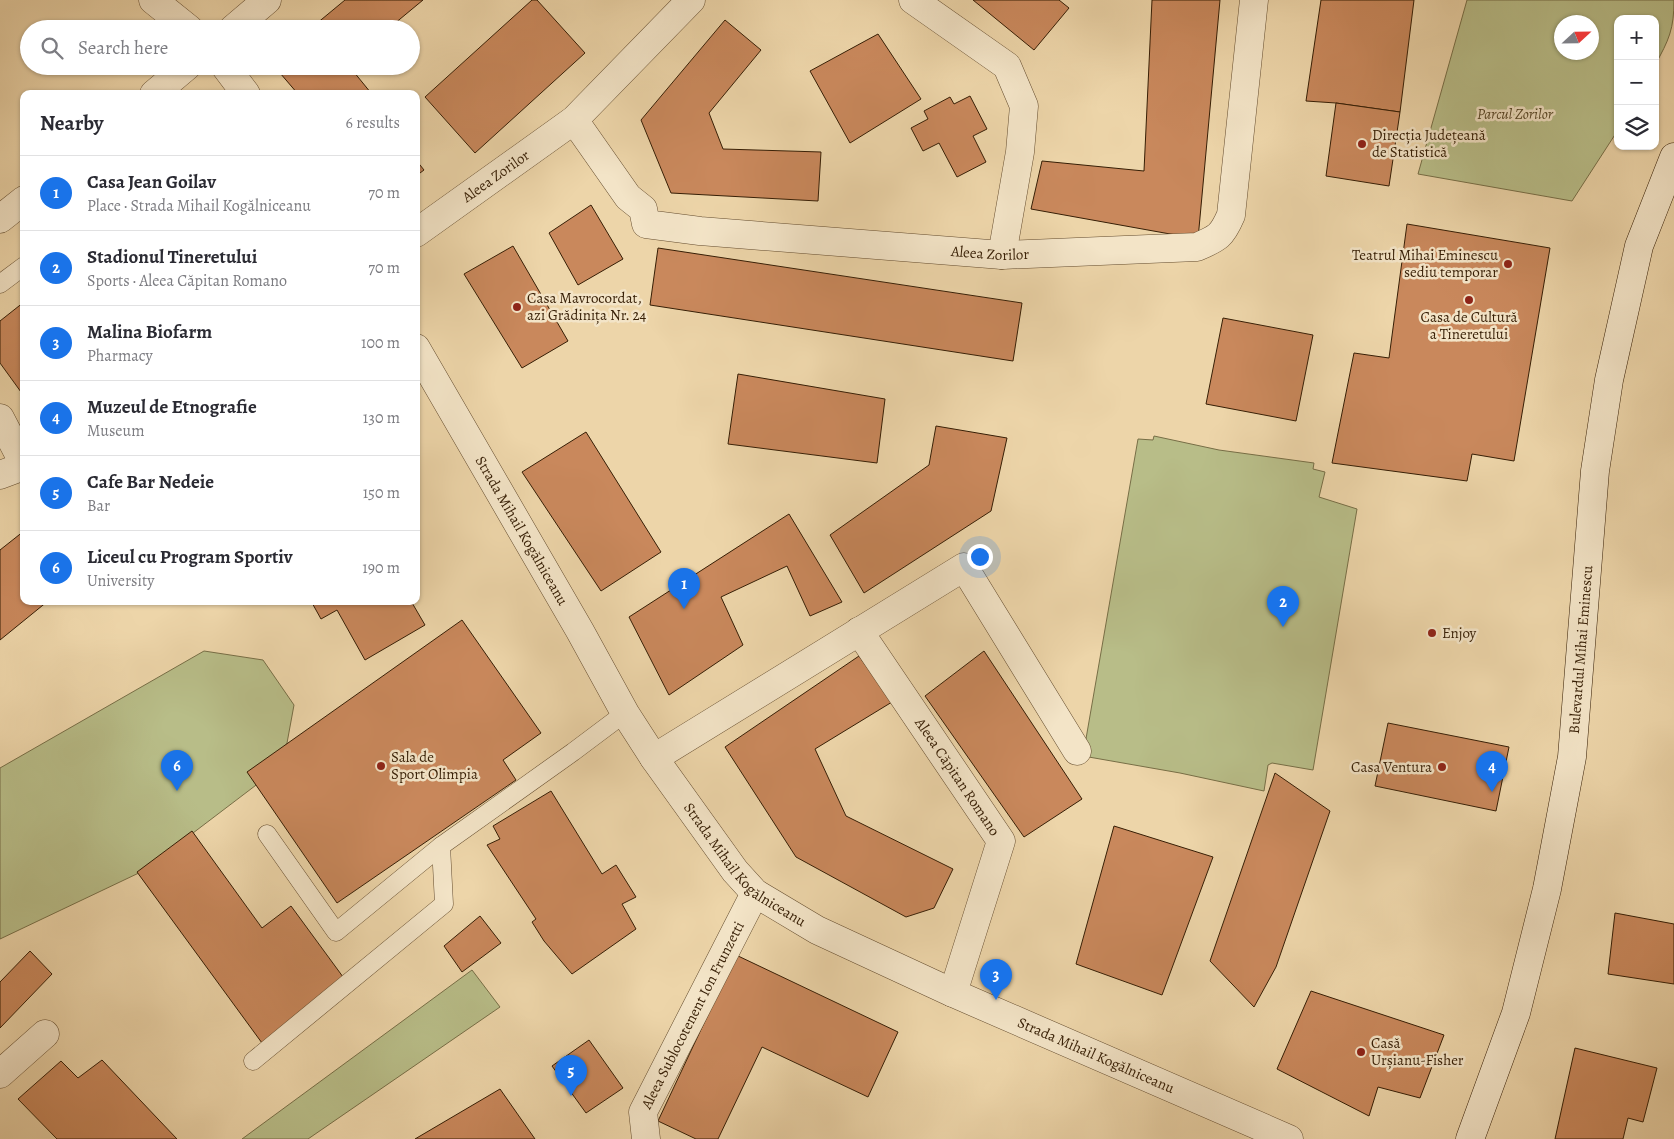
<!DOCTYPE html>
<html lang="en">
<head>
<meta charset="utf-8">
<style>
  body { margin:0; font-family:Alegreya,serif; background:#f2f2f3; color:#2b2b33 }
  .controls { position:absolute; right:15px; top:15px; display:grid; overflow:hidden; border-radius:10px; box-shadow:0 1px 4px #0004 }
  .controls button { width:45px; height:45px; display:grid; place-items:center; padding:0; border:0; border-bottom:1px solid #e1e1e2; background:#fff; color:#2b2b33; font:25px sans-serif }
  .compass { position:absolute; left:1554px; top:15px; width:45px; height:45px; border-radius:50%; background:#fff; box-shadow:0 1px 4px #0004; rotate:68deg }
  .you { position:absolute; left:979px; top:556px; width:18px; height:18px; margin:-12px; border:4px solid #fff; border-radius:50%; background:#1a73e8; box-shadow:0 0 0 8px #1a73e833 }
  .badge { display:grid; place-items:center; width:32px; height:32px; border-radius:50%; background:#1a73e8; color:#fff; font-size:16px; font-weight:700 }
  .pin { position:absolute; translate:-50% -41px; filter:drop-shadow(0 1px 2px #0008) }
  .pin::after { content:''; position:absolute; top:26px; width:18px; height:15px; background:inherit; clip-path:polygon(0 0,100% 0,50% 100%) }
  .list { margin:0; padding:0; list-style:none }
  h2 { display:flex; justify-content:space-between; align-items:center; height:65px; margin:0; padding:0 20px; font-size:21px }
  h2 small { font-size:16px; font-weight:400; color:#7c7c81 }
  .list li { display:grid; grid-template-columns:32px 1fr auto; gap:15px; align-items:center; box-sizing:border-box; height:75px; padding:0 20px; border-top:1px solid #e1e1e2 }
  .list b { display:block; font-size:19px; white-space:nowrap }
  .list p { margin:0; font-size:16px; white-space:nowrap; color:#7c7c81 }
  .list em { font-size:16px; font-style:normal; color:#7c7c81 }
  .icon { flex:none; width:28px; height:28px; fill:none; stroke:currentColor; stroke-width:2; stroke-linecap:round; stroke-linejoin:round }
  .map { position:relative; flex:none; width:1674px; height:1139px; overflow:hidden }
  .search { position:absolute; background:#fff; box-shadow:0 1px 4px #0004; left:20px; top:20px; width:400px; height:55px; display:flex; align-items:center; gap:12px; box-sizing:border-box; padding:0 18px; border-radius:28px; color:#7c7c81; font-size:19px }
  .panel { position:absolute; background:#fff; box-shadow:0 1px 4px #0004; left:20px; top:90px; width:400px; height:515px; border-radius:10px }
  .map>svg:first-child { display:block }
  .green { fill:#b8bd88; stroke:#776e46; fill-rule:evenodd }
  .building { fill:#c9885c; stroke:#361e05 }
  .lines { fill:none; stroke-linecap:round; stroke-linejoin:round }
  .service-casing { stroke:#644c2e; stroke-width:19 }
  .minor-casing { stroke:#644c2e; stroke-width:29 }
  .tertiary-casing { stroke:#644c2e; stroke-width:29 }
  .secondary-casing { stroke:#361e05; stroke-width:29 }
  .service { stroke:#f3e4c7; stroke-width:18 }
  .minor { stroke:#f3e4c7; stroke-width:28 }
  .tertiary { stroke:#f3e4c7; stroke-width:28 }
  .secondary { stroke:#f3e4c7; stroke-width:28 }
  .poi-dot { fill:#8f2418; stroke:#f3e4c7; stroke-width:2 }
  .labels { text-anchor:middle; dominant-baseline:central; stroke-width:5; stroke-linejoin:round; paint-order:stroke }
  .park-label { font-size:15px; font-style:italic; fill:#564626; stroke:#f3e4c7 }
  .poi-label { font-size:15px; fill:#361e05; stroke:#f3e4c7; text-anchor:start }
  .street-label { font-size:15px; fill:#361e05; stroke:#f3e4c7 }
</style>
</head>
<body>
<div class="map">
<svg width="1674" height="1139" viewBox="0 0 1674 1139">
  <rect width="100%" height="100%" fill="#edd5a9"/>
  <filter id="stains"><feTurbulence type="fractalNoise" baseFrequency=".004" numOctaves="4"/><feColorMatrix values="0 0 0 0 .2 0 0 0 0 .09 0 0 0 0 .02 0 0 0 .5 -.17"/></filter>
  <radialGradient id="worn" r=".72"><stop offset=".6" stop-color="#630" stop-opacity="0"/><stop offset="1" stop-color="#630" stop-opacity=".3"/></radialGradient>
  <!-- green -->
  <g class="green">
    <path d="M1467,0H1674C1674,29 1669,40 1655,65V19H1618V130L1572,201L1418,174ZM1592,22V52H1562V22Z"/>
    <polygon points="1154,436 1219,450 1314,463 1313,469 1325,472 1319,497 1357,509 1313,770 1272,763 1268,765 1264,791 1180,773 1083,756 1138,439 1153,440"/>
    <polygon points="204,651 263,660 294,705 287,743 268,776 143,871 0,939 0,768"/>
    <polygon points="472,970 500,1007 308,1139 242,1139"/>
  </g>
  <!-- building -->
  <g class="building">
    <polygon points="345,0 423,0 388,29 310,29"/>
    <polygon points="532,0 537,0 585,53 475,153 425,97"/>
    <polygon points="973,0 1059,0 1069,8 1034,50"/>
    <polygon points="1152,0 1220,0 1198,239 1031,209 1042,161 1144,171"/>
    <polygon points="1321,0 1414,0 1400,112 1336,103 1306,101"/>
    <polygon points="725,20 761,50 709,113 723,149 821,152 818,201 671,193 641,120"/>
    <polygon points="878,34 921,99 850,143 810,71"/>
    <polygon points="274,66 349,66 371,93 298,94"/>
    <polygon points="970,96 987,129 973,136 986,162 957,177 939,143 923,151 911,128 928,119 924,111 950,97 954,104"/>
    <polygon points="1336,103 1400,112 1389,186 1326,176"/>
    <polygon points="416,160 424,170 416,176"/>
    <polygon points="591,205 623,259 578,285 549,233"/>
    <polygon points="1407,224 1550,248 1514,461 1472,454 1467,481 1332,463 1354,353 1389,358"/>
    <polygon points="513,246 568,341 522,368 464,274"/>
    <polygon points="658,248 1022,303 1013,361 650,305"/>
    <polygon points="24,302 24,390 21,392 0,363 0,321"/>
    <polygon points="1223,318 1313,335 1296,421 1206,404"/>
    <polygon points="738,374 885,399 877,463 728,444"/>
    <polygon points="936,426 1007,438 991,511 864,593 830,535 929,465"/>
    <polygon points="586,432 661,552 601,591 522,472"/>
    <polygon points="789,514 842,602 810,616 787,566 721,597 743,645 669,695 629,617"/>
    <polygon points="24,531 24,601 48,601 0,640 0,550"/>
    <polygon points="311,601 411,601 425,625 365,660 337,610 321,619"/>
    <polygon points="462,620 541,733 503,760 516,780 337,903 247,772"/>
    <polygon points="984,651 1082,799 1024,837 925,696"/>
    <polygon points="859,656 892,702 815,749 846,816 953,869 934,908 906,917 796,857 725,747"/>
    <polygon points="1388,723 1509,747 1496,811 1375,786"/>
    <polygon points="1275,773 1330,811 1276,967 1254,1007 1210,961"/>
    <polygon points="551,791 602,874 616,865 636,897 622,904 636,929 572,974 544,941 532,922 536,919 487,845 500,839 493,826"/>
    <polygon points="1114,826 1213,857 1162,995 1076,964"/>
    <polygon points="192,831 262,928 291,906 346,981 262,1043 137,872"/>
    <polygon points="1615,913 1674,924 1674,984 1608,974"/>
    <polygon points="480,916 501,943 462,972 444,946"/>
    <polygon points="30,951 52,974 0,1028 0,982"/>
    <polygon points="736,955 898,1032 868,1097 762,1047 718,1139 696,1139 658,1121"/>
    <polygon points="1311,991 1444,1035 1420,1098 1378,1087 1369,1116 1277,1069"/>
    <polygon points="589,1040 623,1088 586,1113 552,1066"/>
    <polygon points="1575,1048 1657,1068 1643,1122 1628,1118 1623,1139 1555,1139"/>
    <polygon points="102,1060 177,1139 57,1139 18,1099 61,1061 78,1078"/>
    <polygon points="500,1089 535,1139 415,1139"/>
  </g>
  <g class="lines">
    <!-- service casing -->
    <g class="service-casing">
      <g id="service">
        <polyline points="0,284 24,266"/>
        <polyline points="267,834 336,932 441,846"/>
        <polyline points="253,1061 444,904 441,846 573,752 625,713"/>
      </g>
    </g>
    <!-- minor casing -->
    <g class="minor-casing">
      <g id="minor">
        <polyline points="913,0 1007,66 1024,106 1020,152 1002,255"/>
        <path id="s1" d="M574,120L628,197L643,209L646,224L700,231L1002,255L1197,247C1218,238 1222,236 1231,215L1254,0"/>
        <path id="s2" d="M416,233L574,120L691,0"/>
        <polyline points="0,418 24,464"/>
        <polyline points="0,475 24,466"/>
        <path id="s3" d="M859,631L1001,841L953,993"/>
        <polyline points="654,758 964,567 1077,751"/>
        <polyline points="0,1074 45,1034"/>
        <path id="s4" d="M646,1139L643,1112L755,893"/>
      </g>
    </g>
    <!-- tertiary casing -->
    <g class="tertiary-casing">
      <g id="tertiary">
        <polyline points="153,0 189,29"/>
        <polyline points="233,29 267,0"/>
        <polyline points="225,66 246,94"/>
        <polyline points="154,94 187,66"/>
        <polyline points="0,219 24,200"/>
        <path id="s5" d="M416,348L580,631L625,713L654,758L735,871L755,893L817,930L953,993L1289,1139"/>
      </g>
    </g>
    <!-- secondary casing -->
    <g class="secondary-casing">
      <g id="secondary">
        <path id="s6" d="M1470,1139L1516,1013L1547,889L1572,757L1595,471L1609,380L1639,246L1674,157"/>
      </g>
    </g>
    <!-- service -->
    <use href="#service" class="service"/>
    <!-- minor -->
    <use href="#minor" class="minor"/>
    <!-- tertiary -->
    <use href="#tertiary" class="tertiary"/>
    <!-- secondary -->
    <use href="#secondary" class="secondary"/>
  </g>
  <!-- markers -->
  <g class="poi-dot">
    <circle cx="1362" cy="144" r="5"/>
    <circle cx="1508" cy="264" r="5"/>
    <circle cx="1469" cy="300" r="5"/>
    <circle cx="517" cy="307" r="5"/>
    <circle cx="1432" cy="633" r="5"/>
    <circle cx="381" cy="766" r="5"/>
    <circle cx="1442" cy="767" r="5"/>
    <circle cx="1361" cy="1052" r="5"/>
  </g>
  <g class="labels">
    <!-- park labels -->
    <g class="park-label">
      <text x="1515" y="114">Parcul Zorilor</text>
    </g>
    <!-- poi labels -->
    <g class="poi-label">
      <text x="1372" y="135">Direcția Județeană<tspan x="1372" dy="17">de Statistică</tspan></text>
      <text x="1498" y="255" text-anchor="end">Teatrul Mihai Eminescu<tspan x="1498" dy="17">sediu temporar</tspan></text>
      <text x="527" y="298">Casa Mavrocordat,<tspan x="527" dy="17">azi Grădinița Nr. 24</tspan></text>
      <text x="1469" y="317" text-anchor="middle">Casa de Cultură<tspan x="1469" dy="17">a Tineretului</tspan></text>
      <text x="1442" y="633">Enjoy</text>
      <text x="391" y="757">Sala de<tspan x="391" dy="17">Sport Olimpia</tspan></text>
      <text x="1432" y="767" text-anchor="end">Casa Ventura</text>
      <text x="1371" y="1043">Casă<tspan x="1371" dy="17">Urșianu-Fisher</tspan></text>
    </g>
    <!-- street labels -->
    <g class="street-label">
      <text stroke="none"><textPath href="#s2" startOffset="98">Aleea Zorilor</textPath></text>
      <text stroke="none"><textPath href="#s1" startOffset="474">Aleea Zorilor</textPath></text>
      <text stroke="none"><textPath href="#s5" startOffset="211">Strada Mihail Kogălniceanu</textPath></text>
      <text stroke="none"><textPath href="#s6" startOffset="504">Bulevardul Mihai Eminescu</textPath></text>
      <text stroke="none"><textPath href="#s3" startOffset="176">Aleea Căpitan Romano</textPath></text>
      <text stroke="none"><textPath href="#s5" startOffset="616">Strada Mihail Kogălniceanu</textPath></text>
      <text stroke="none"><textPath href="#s4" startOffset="136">Aleea Sublocotenent Ion Frunzetti</textPath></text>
      <text stroke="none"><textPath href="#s5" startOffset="1021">Strada Mihail Kogălniceanu</textPath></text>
    </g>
  </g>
  <rect width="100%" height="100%" filter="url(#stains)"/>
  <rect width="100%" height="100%" fill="url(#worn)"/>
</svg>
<div class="controls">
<button>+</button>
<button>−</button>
<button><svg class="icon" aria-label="layers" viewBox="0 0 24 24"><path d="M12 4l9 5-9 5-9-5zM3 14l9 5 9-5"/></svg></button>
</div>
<svg class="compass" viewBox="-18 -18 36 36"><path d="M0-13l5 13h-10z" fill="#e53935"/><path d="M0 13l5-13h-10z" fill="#7c7c81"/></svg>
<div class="you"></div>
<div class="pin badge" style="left:684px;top:609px">1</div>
<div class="pin badge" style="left:1283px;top:627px">2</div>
<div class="pin badge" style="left:996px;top:1000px">3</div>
<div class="pin badge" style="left:1492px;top:792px">4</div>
<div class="pin badge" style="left:571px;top:1096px">5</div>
<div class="pin badge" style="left:177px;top:791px">6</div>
<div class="search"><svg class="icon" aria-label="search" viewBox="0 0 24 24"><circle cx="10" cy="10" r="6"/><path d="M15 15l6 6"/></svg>Search here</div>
<section class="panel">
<h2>Nearby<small>6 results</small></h2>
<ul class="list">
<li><span class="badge">1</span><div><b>Casa Jean Goilav</b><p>Place · Strada Mihail Kogălniceanu</p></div><em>70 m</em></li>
<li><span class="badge">2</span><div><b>Stadionul Tineretului</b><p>Sports · Aleea Căpitan Romano</p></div><em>70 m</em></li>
<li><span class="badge">3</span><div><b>Malina Biofarm</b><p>Pharmacy</p></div><em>100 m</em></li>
<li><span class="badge">4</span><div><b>Muzeul de Etnografie</b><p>Museum</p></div><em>130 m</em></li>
<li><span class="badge">5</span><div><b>Cafe Bar Nedeie</b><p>Bar</p></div><em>150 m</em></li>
<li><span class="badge">6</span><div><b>Liceul cu Program Sportiv</b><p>University</p></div><em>190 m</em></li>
</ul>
</section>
</div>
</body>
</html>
